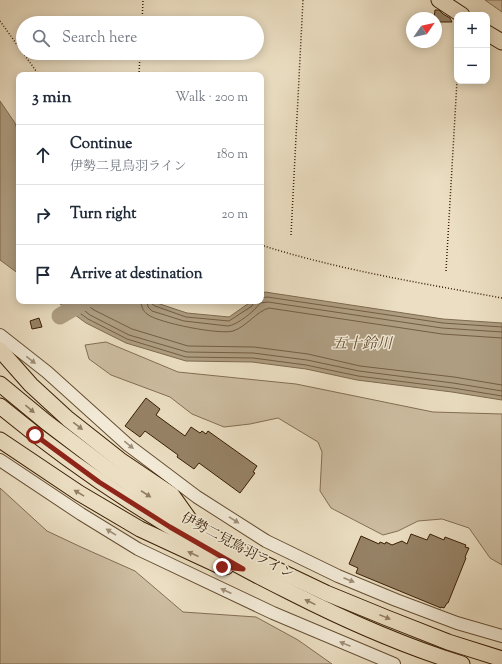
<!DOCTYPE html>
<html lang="en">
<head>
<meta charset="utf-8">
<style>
  body { margin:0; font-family:"Sorts Mill Goudy","Noto Serif JP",serif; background:#f6f6f7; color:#1f2937 }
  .controls { position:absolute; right:12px; top:12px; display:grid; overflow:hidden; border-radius:8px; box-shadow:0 2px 10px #0003 }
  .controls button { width:36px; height:36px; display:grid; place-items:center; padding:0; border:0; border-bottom:1px solid #e0e1e3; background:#fff; color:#1f2937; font:20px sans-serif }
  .compass { position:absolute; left:406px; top:12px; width:36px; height:36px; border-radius:50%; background:#fff; box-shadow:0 2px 10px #0003; rotate:56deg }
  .stop { position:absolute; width:12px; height:12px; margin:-9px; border:3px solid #8f2418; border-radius:50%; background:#fff }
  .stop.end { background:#8f2418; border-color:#fff; box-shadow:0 1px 4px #0008 }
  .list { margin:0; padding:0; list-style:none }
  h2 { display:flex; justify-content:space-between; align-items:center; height:52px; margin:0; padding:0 16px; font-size:17px }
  h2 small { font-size:13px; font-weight:400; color:#747a83 }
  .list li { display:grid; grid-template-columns:26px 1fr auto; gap:12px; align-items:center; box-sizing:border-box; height:60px; padding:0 16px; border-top:1px solid #e0e1e3 }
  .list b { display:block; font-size:15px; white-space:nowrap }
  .list p { margin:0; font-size:13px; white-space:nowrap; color:#747a83 }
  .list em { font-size:13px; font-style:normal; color:#747a83 }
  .icon { flex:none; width:22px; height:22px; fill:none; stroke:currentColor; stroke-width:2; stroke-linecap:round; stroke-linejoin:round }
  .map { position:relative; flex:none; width:502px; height:664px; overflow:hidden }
  .search { position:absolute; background:#fff; box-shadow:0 2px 10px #0003; left:16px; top:16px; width:248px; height:44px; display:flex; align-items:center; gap:10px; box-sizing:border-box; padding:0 14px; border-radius:22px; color:#747a83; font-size:15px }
  .panel { position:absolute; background:#fff; box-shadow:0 2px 10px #0003; left:16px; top:72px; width:248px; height:232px; border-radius:8px }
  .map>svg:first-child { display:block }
  .green { fill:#cdbda1; stroke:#836e52 }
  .water { fill:#ae9d81; stroke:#7f6a4e }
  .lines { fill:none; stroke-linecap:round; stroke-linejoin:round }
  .shore { stroke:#745e42; stroke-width:1 }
  .river { stroke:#ae9d81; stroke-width:17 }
  .building { fill:#968266; stroke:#391e02 }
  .minor-casing { stroke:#664e32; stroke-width:14 }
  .major-casing { stroke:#391e02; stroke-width:17 }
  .path { stroke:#391e02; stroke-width:1.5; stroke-dasharray:1 2; stroke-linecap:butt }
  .minor { stroke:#f2ead7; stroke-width:12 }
  .major { stroke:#ebdec2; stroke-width:15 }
  .oneway { fill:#9f8e77 }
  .oneway2 { fill:#927e62 }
  .route { stroke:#8f2418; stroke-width:5 }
  .labels { text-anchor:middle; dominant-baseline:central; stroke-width:3; stroke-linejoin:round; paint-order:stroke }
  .street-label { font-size:14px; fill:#391e02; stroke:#f2ead7 }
  .water-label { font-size:15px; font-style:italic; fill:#624a2e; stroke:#f2ead7 }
</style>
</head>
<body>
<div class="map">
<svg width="502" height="664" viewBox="0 0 502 664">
  <rect width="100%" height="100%" fill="#ebdec2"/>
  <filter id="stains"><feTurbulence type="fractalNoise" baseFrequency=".005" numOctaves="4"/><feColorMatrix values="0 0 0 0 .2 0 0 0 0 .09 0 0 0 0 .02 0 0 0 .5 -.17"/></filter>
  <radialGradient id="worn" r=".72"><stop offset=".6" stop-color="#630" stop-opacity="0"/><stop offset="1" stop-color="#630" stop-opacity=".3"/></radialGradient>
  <!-- green -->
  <g class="green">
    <polygon points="485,0 502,0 502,12"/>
    <polygon points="106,342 178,372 296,384 433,412 502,414 502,565 490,558 469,528 442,519 418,521 398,531 383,535 331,508 320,491 322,452 318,442 278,418 250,424 224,427 192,414 170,397 111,375 89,359 85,345"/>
    <polygon points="0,488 47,531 81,547 135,571 183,612 256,617 298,640 332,664 0,664"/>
  </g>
  <!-- water -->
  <g class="water">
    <polygon points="0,101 15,123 19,136 19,274 0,260"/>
    <polygon points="265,292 443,319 502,323 502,400 452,392 357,380 306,369 252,362 186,361 126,343 86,323 56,301 151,301 187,313 229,317 252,301 261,301 261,295"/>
  </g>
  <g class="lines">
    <!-- shore -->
    <g class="shore">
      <polyline points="261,298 267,297 443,323 502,327"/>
      <polyline points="63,301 88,319 127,339 186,357 253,358 306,365 358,376 453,388 502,396"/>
      <polyline points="72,301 90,315 129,335 187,352 253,353 307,360 359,371 453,383 502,391"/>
      <polyline points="82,301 94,310 132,329 188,346 254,347 308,354 360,366 454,377 502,385"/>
      <path d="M141,301C141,306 143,311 147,314C158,323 220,335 233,331C246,327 257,311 269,308L442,334L502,338"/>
      <path d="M147,301L148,307L152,311L184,321L228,326C237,325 255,311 260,303L268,302L442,328L502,332"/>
      <polyline points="152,301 152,304 155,306 186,317 229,321 252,306 254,301"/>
    </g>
    <!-- river -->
    <polyline class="river" points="60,316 84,302"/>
  </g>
  <!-- building -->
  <g class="building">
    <polygon points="435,10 439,10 443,14 450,18 452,22 436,22 436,18 434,18"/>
    <polygon points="39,318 42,327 32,329 30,321"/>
    <polygon points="146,398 160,409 156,415 185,436 191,427 200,433 202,431 206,434 208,431 257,466 253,472 255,473 240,493 199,463 194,469 177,457 178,455 145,431 140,437 125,426"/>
    <polygon points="411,534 427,540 430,534 444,540 445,537 466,545 465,547 469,548 465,557 466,558 448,603 447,603 444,608 441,607 441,608 356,573 358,568 349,564 361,536 379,544 380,542 385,544 386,542 392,545 402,541 407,544"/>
  </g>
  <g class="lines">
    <!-- minor casing -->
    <g class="minor-casing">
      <g id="minor">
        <polyline points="0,335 47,372 128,445 197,497 266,541 338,576 396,600 457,623 502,636"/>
        <polyline points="0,460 81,514 138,549 273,613 394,664"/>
      </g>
    </g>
    <!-- major casing -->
    <g class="major-casing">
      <g id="major">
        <polyline points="439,0 462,15"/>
        <polyline points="487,33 502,42"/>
        <polyline points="0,350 31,385 68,419 120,460 172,495 189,519"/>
        <polyline points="0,384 46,422 109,470 196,528 261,562 326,593 387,618 448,642 502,659"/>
        <path d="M0,406C89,480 188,542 292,593C347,621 404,646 462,664"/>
        <polyline points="0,440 79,493 140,529 222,567 226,567"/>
      </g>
    </g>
    <!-- path -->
    <g class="path">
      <polyline points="0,21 39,75"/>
      <polyline points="142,23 143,0"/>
      <polyline points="139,75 140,53"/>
      <polyline points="291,235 303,0"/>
      <path d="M261,245C339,270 421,283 502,298"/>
      <polyline points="446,271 457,81"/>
    </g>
    <!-- minor -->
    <use href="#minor" class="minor"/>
    <!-- major -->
    <use href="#major" class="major"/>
  </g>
  <!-- one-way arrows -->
  <defs><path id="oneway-solid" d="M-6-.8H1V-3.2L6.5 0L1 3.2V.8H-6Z"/></defs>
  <g class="oneway">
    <use href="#oneway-solid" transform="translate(31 360) rotate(38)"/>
    <use href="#oneway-solid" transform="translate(129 445) rotate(39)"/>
    <use href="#oneway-solid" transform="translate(234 520) rotate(32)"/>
    <use href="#oneway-solid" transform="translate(111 532) rotate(-148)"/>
    <use href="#oneway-solid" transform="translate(349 580) rotate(23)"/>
    <use href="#oneway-solid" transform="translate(226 591) rotate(-155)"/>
    <use href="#oneway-solid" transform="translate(345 644) rotate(-158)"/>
  </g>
  <g class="oneway2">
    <use href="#oneway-solid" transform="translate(30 409) rotate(40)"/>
    <use href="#oneway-solid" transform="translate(78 426) rotate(38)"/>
    <use href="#oneway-solid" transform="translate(79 493) rotate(-149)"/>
    <use href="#oneway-solid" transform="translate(146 494) rotate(33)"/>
    <use href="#oneway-solid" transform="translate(193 554) rotate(-156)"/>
    <use href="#oneway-solid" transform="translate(310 602) rotate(-154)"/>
    <use href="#oneway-solid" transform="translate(385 617) rotate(22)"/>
  </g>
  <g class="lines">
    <!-- route -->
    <polyline class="route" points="35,435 99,482 170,527 243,569 222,567"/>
  </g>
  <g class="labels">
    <!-- street labels -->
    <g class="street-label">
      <text transform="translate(237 547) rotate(28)">伊勢二見鳥羽ライン</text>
    </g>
    <!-- water labels -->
    <g class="water-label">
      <text x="362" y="344">五十鈴川</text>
    </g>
  </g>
  <rect width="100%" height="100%" filter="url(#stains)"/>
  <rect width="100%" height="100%" fill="url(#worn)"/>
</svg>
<div class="controls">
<button>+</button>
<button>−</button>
</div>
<svg class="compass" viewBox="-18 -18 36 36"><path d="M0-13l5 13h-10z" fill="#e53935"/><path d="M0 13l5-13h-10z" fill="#747a83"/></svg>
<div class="stop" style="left:35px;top:435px"></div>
<div class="stop end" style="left:222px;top:567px"></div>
<div class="search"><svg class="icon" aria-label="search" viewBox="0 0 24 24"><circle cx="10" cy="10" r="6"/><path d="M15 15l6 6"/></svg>Search here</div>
<section class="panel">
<h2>3 min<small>Walk · 200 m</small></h2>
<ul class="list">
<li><svg class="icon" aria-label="ahead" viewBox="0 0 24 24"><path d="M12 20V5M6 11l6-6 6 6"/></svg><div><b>Continue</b><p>伊勢二見鳥羽ライン</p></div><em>180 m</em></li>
<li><svg class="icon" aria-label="right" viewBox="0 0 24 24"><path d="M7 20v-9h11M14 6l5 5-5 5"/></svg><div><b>Turn right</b></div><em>20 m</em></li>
<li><svg class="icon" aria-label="arrive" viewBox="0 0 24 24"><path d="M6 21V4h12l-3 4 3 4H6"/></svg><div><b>Arrive at destination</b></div></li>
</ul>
</section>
</div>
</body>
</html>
